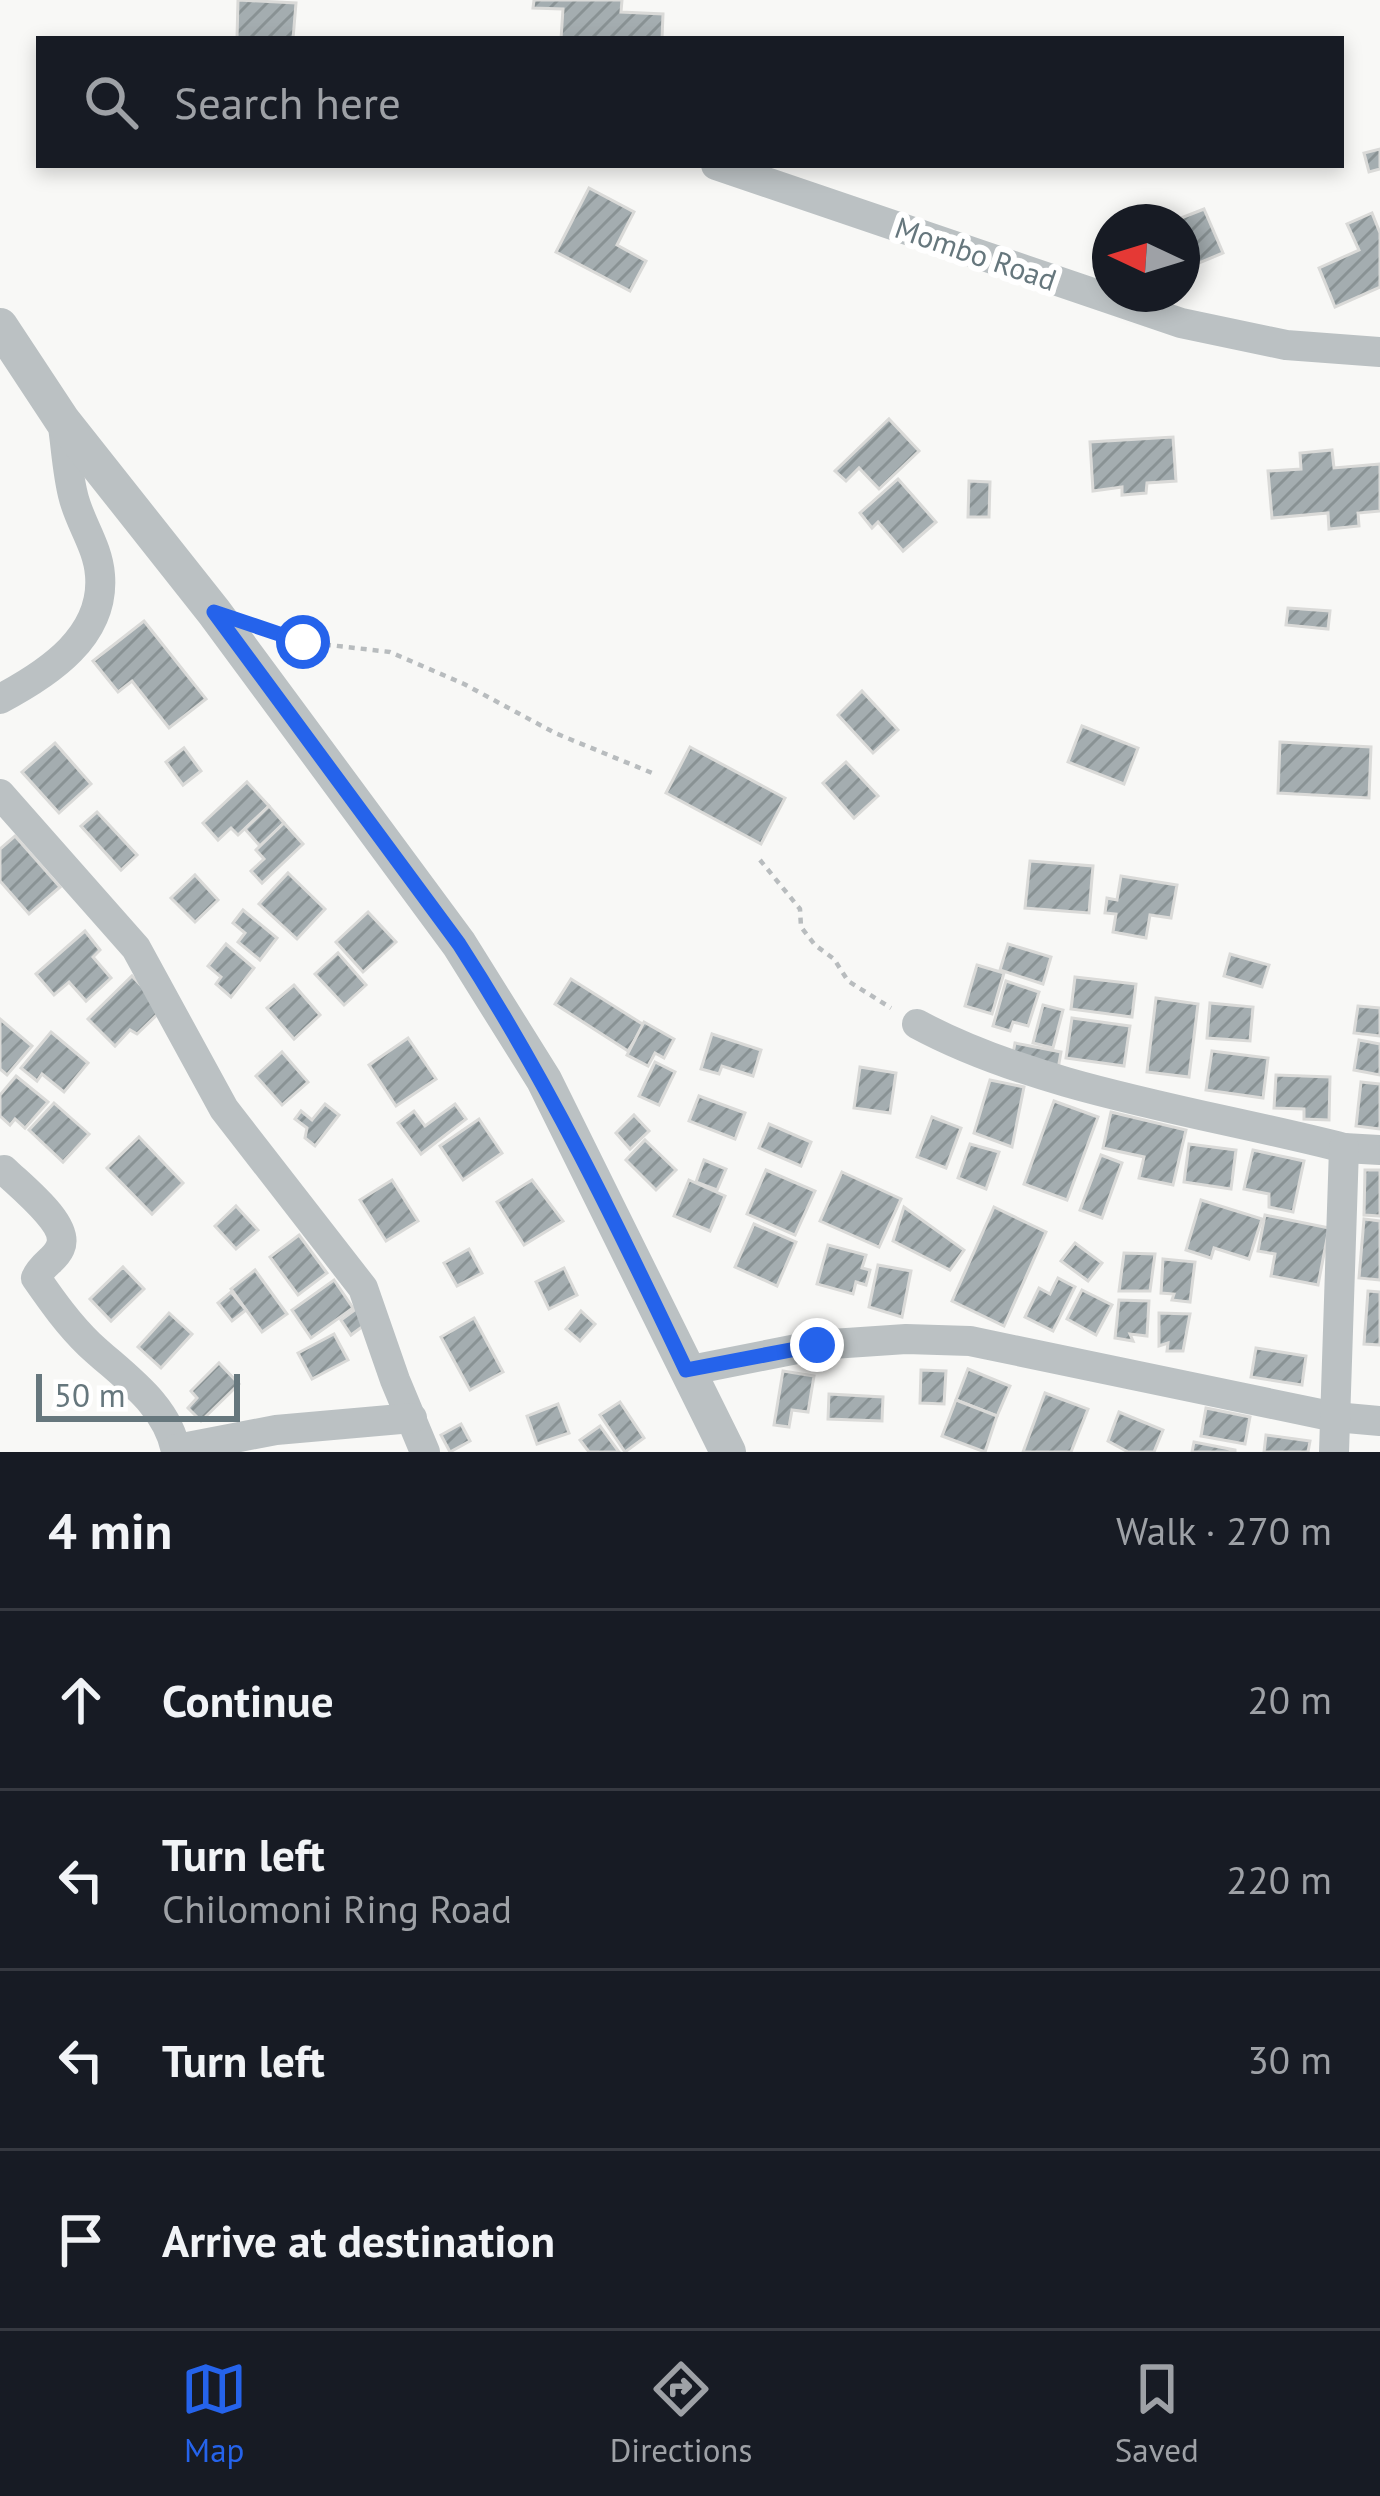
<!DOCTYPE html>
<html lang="en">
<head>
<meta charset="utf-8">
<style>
  body { margin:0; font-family:"PT Sans",sans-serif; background:#20242c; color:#f1f3f6 }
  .compass { position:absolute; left:1092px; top:204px; width:108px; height:108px; border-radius:50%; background:#171b24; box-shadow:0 6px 18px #0003; rotate:274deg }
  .scale { position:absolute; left:36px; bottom:30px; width:204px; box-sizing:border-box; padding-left:12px; border:6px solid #66777d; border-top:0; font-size:33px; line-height:42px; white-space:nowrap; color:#66777d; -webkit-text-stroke:9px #fff; paint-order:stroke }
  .stop { position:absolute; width:36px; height:36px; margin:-27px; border:9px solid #2563eb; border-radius:50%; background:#fff }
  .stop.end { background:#2563eb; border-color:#fff; box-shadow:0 3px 12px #0008 }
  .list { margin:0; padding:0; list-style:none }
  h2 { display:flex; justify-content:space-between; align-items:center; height:156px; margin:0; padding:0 48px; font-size:51px }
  h2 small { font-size:39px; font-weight:400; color:#9ea1a6 }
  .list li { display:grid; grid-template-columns:78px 1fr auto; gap:36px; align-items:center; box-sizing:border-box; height:180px; padding:0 48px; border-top:3px solid #363941 }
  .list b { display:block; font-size:45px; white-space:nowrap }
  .list p { margin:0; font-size:39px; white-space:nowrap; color:#9ea1a6 }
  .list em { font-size:39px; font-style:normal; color:#9ea1a6 }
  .icon { flex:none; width:66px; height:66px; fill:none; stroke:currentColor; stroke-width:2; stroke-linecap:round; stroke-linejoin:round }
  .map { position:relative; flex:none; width:1380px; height:1452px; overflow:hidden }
  .search { position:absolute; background:#171b24; box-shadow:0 6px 18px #0003; left:36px; right:36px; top:36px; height:132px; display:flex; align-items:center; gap:30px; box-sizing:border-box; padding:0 42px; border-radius:0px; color:#9ea1a6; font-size:45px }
  .sheet { height:876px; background:#171b24 }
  nav { display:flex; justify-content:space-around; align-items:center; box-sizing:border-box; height:168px; border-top:3px solid #363941; background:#171b24; font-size:33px; color:#9ea1a6 }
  nav a { display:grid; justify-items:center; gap:6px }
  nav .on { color:#2563eb }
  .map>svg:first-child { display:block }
  .building { fill:url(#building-hatch); stroke:#dadad8; stroke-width:3 }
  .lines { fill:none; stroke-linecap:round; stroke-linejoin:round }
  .path { stroke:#b8bcbe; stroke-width:4.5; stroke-dasharray:6 6; stroke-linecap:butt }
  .minor { stroke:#bbc1c3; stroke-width:30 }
  .tertiary { stroke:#bbc1c3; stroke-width:36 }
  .route { stroke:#2563eb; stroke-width:15 }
  .labels { text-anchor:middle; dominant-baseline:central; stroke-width:12; stroke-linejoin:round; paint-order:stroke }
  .street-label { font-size:30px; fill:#66777d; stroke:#fff }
</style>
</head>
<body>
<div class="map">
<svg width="1380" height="1452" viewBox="0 0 1380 1452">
  <defs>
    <pattern id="building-hatch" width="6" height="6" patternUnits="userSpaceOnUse" patternTransform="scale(3)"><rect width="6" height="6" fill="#a4adb0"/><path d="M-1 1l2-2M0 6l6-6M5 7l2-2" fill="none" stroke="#899294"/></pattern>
  </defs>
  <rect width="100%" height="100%" fill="#f8f8f6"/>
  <!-- building -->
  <g class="building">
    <polygon points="238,0 296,3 293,39 237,39"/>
    <polygon points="534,0 622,0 621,12 663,14 662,39 561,39 563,9 533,8"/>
    <polygon points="1380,149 1380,169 1369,172 1364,153"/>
    <polygon points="589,188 634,212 617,245 646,261 630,291 556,252"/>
    <polygon points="1204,209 1223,253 1182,270 1182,222 1171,222"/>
    <polygon points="1372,213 1380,233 1380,287 1335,307 1319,268 1359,250 1347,224"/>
    <polygon points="889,419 919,451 879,489 859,468 846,481 835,471"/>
    <polygon points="1173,437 1176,481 1147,483 1146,493 1122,495 1122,487 1093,491 1090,442"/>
    <polygon points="1332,450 1334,468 1380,464 1380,511 1358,513 1359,526 1329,529 1328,513 1272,518 1268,471 1301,469 1300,453"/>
    <polygon points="898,479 936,522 903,551 878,522 872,528 860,513"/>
    <polygon points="969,481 990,482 989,517 968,517"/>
    <polygon points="1288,608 1330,611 1328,629 1286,625"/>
    <polygon points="144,621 206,699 169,728 132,681 118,692 93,661"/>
    <polygon points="862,691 898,730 873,753 838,715"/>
    <polygon points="1082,726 1138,748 1124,784 1068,762"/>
    <polygon points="1280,742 1371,747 1369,798 1278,793"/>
    <polygon points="55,743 91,784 59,813 22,772"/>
    <polygon points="690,747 785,798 761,844 666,793"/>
    <polygon points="184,748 201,771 183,785 166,762"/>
    <polygon points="846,762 878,796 854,818 823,783"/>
    <polygon points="247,782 269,806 238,835 231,828 218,840 203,823"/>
    <polygon points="269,806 284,823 260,846 245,829"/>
    <polygon points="97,812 137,855 121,870 81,826"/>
    <polygon points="284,823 303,844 262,883 251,871 264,859 256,850"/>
    <polygon points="15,836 60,887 29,914 0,881 0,849"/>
    <polygon points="1030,861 1093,866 1089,913 1025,908"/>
    <polygon points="288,873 325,909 297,939 259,904"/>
    <polygon points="195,875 218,900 195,922 171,898"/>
    <polygon points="1121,876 1177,885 1171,918 1150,915 1146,938 1113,932 1116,914 1105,913 1107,898 1117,900"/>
    <polygon points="243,910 277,938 260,960 238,942 245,933 233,923"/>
    <polygon points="368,912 396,942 363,972 336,942"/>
    <polygon points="85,931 100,950 93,957 111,978 86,1001 69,982 54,995 36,974"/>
    <polygon points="226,944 254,968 231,997 216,984 221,977 208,966"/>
    <polygon points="1008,944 1051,957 1043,984 1000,970"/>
    <polygon points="338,953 366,985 344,1005 315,974"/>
    <polygon points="1230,954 1269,965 1262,987 1224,976"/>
    <polygon points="977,965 1004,973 992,1014 965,1006"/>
    <polygon points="132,976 163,1009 137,1034 130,1030 115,1046 88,1019"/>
    <polygon points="1075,977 1136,984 1132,1017 1071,1009"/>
    <polygon points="571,979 644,1025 628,1051 555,1004"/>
    <polygon points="1006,981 1039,992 1028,1026 1013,1022 1010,1031 993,1026"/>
    <polygon points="294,985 320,1015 294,1039 267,1008"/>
    <polygon points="1156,998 1198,1004 1189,1077 1147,1072"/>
    <polygon points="1210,1003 1253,1007 1250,1041 1207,1038"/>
    <polygon points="1043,1005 1063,1010 1053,1048 1033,1043"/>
    <polygon points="1358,1006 1380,1008 1380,1036 1354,1033"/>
    <polygon points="1072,1018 1130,1026 1124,1066 1066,1058"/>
    <polygon points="0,1019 32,1046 7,1075 0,1069"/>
    <polygon points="644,1022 674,1039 664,1058 655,1053 648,1066 627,1055"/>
    <polygon points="51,1032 88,1063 64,1092 42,1074 37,1081 21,1068"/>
    <polygon points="712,1034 761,1050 753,1076 722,1066 719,1074 701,1069"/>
    <polygon points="408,1038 436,1079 396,1106 369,1065"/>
    <polygon points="1359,1040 1380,1044 1380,1075 1354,1070"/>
    <polygon points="1015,1043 1061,1052 1058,1069 1012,1059"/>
    <polygon points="1212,1051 1268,1058 1263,1098 1206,1090"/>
    <polygon points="282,1052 308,1082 282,1105 256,1076"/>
    <polygon points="655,1062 675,1072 659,1105 639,1096"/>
    <polygon points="860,1067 896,1073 890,1113 854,1108"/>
    <polygon points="1276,1075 1330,1077 1329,1120 1304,1119 1304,1109 1274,1108"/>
    <polygon points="16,1076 48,1102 25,1128 15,1119 10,1125 0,1116 0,1095"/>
    <polygon points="990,1080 1024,1087 1012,1147 974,1133"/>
    <polygon points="1361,1082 1380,1084 1380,1129 1356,1126"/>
    <polygon points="699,1096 745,1113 735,1139 689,1121"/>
    <polygon points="1054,1101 1098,1117 1067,1200 1024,1184"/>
    <polygon points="54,1103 89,1134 63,1162 29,1130"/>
    <polygon points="325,1104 339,1115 315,1146 305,1138 307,1128 295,1119 301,1111 312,1120"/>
    <polygon points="455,1104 466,1119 421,1154 398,1123 414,1111 425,1126"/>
    <polygon points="1111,1112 1186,1130 1173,1185 1139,1178 1144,1157 1103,1148"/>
    <polygon points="634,1115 649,1131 630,1149 616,1133"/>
    <polygon points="932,1117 961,1128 946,1168 917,1157"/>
    <polygon points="479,1119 502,1153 463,1180 440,1146"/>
    <polygon points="769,1124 811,1142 801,1166 759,1148"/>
    <polygon points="139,1137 183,1183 152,1214 107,1168"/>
    <polygon points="645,1140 676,1170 656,1190 626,1160"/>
    <polygon points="970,1144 999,1152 986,1189 958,1178"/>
    <polygon points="1189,1144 1236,1150 1231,1189 1184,1182"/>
    <polygon points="1253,1150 1304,1161 1293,1212 1269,1207 1269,1194 1244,1189"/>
    <polygon points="1101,1155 1122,1163 1102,1218 1080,1210"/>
    <polygon points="704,1160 726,1169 717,1190 696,1182"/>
    <polygon points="766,1170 815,1191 795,1235 747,1214"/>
    <polygon points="1365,1170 1380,1170 1380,1216 1364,1215"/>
    <polygon points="842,1172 901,1199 879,1247 820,1221"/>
    <polygon points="392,1180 418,1221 386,1241 360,1200"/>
    <polygon points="532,1180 563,1221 524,1245 497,1202"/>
    <polygon points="689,1180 725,1196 710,1231 674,1216"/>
    <polygon points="1201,1200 1262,1219 1249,1259 1214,1248 1211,1258 1186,1250"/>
    <polygon points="236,1206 258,1230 236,1249 215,1226"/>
    <polygon points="904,1207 964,1250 950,1270 893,1241"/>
    <polygon points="994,1207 1046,1232 1004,1326 952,1301"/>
    <polygon points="1265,1215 1329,1228 1318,1285 1271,1276 1275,1254 1258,1251"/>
    <polygon points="1364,1219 1380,1221 1380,1280 1359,1278"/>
    <polygon points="754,1224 796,1242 777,1286 735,1267"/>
    <polygon points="299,1235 327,1273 298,1295 270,1257"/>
    <polygon points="1075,1243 1102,1263 1088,1281 1061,1261"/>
    <polygon points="828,1245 866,1255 862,1268 870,1270 866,1285 856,1282 853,1294 817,1284"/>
    <polygon points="469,1249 482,1273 457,1286 444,1263"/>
    <polygon points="1124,1253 1155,1254 1150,1291 1119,1291"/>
    <polygon points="1163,1259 1195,1262 1190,1302 1172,1300 1174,1294 1161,1293"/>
    <polygon points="878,1265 911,1271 902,1317 869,1307"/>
    <polygon points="123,1267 144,1289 111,1321 90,1299"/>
    <polygon points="564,1268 577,1295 549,1309 536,1282"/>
    <polygon points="255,1270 287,1314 262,1332 231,1289"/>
    <polygon points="1058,1278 1075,1287 1053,1331 1025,1317 1039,1288 1050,1294"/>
    <polygon points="334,1280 353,1308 311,1338 292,1310"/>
    <polygon points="1082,1290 1112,1305 1096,1335 1067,1319"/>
    <polygon points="1368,1291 1380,1292 1380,1345 1364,1344"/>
    <polygon points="231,1292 246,1310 232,1321 218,1303"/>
    <polygon points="1119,1300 1149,1301 1147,1336 1130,1334 1133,1341 1115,1338"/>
    <polygon points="360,1306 370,1321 351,1335 341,1320"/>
    <polygon points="581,1311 595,1324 580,1341 566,1329"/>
    <polygon points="169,1313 192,1334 161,1368 138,1347"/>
    <polygon points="1159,1313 1190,1314 1183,1351 1167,1351 1168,1343 1159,1346"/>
    <polygon points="474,1318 503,1372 470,1390 441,1337"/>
    <polygon points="334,1334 348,1360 312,1379 298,1353"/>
    <polygon points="1256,1348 1306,1356 1302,1385 1251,1377"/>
    <polygon points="219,1363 239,1384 201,1421 188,1408 197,1398 191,1391"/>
    <polygon points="968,1369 1010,1386 997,1416 956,1400"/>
    <polygon points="921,1370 946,1371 944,1404 920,1403"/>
    <polygon points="783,1371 814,1376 808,1412 792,1410 789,1427 774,1425"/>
    <polygon points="1045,1393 1088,1409 1071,1452 1023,1452"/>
    <polygon points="829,1394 883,1397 882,1421 828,1419"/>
    <polygon points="956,1400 997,1416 985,1452 942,1436"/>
    <polygon points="620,1402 644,1438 625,1452 600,1415"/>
    <polygon points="558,1404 569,1433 537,1444 527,1416"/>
    <polygon points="1206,1408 1250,1417 1245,1444 1201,1436"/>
    <polygon points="1119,1412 1163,1430 1154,1452 1128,1452 1108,1441"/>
    <polygon points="461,1424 470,1441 450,1452 441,1435"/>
    <polygon points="600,1426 619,1452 589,1452 580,1440"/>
    <polygon points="1266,1435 1310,1441 1308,1452 1264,1452"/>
    <polygon points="1194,1442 1235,1450 1235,1452 1192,1452"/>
  </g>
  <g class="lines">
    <!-- path -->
    <g class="path">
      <polyline points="267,630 303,642 390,652 464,684 555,733 657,775"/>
      <polyline points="760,860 800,909 801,927 815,945 834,959 848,981 891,1008"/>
    </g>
    <!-- minor -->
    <g class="minor">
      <polyline points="716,165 1181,323 1286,345 1380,352"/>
      <path d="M0,699C49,673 105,636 100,575C98,546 79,522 73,495C67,471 66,445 62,420"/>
      <polyline points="0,794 136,948 224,1109 363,1288 395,1380 425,1452"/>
      <path d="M917,1024C1039,1090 1208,1113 1344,1148L1380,1150"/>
      <path d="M4,1170C20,1186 71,1225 60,1248C55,1260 42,1264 36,1278C52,1301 69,1325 89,1344C123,1376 168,1404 176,1452"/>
      <polyline points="686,1371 817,1345 906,1339 970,1341 1335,1417 1380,1421"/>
      <polyline points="177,1449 276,1430 412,1418"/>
      <polyline points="1334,1452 1344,1148"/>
    </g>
    <!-- tertiary -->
    <polyline class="tertiary" points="0,326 62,420 214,612 459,944 544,1080 728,1452"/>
  </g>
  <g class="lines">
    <!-- route -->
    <path class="route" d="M303,642L214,612L459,944C547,1080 617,1224 686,1370L817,1345"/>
  </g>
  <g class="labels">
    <!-- street labels -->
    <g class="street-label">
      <text transform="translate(976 253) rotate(19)">Mombo Road</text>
    </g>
  </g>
</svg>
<svg class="compass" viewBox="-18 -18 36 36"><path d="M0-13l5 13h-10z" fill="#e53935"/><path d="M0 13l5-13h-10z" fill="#9ea1a6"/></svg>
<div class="scale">50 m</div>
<div class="stop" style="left:303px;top:642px"></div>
<div class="stop end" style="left:817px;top:1345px"></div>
<div class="search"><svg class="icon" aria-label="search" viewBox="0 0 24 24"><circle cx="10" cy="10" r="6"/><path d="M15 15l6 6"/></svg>Search here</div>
</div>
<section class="sheet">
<h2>4 min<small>Walk · 270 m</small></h2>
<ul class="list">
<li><svg class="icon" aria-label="ahead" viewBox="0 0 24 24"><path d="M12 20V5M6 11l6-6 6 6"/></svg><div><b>Continue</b></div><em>20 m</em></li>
<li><svg class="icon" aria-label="left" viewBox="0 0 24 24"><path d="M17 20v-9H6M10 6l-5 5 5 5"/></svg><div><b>Turn left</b><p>Chilomoni Ring Road</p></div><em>220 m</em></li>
<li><svg class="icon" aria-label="left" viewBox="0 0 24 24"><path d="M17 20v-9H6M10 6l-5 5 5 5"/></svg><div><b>Turn left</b></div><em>30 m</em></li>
<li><svg class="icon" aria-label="arrive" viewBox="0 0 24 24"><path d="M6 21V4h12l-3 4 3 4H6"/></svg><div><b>Arrive at destination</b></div></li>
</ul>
</section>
<nav>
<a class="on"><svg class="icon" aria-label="map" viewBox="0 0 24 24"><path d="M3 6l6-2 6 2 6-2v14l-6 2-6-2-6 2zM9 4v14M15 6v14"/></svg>Map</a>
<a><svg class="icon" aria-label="directions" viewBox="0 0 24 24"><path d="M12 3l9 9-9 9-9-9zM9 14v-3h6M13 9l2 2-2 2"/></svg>Directions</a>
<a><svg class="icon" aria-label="saved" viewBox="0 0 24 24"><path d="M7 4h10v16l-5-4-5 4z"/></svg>Saved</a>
</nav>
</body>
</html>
